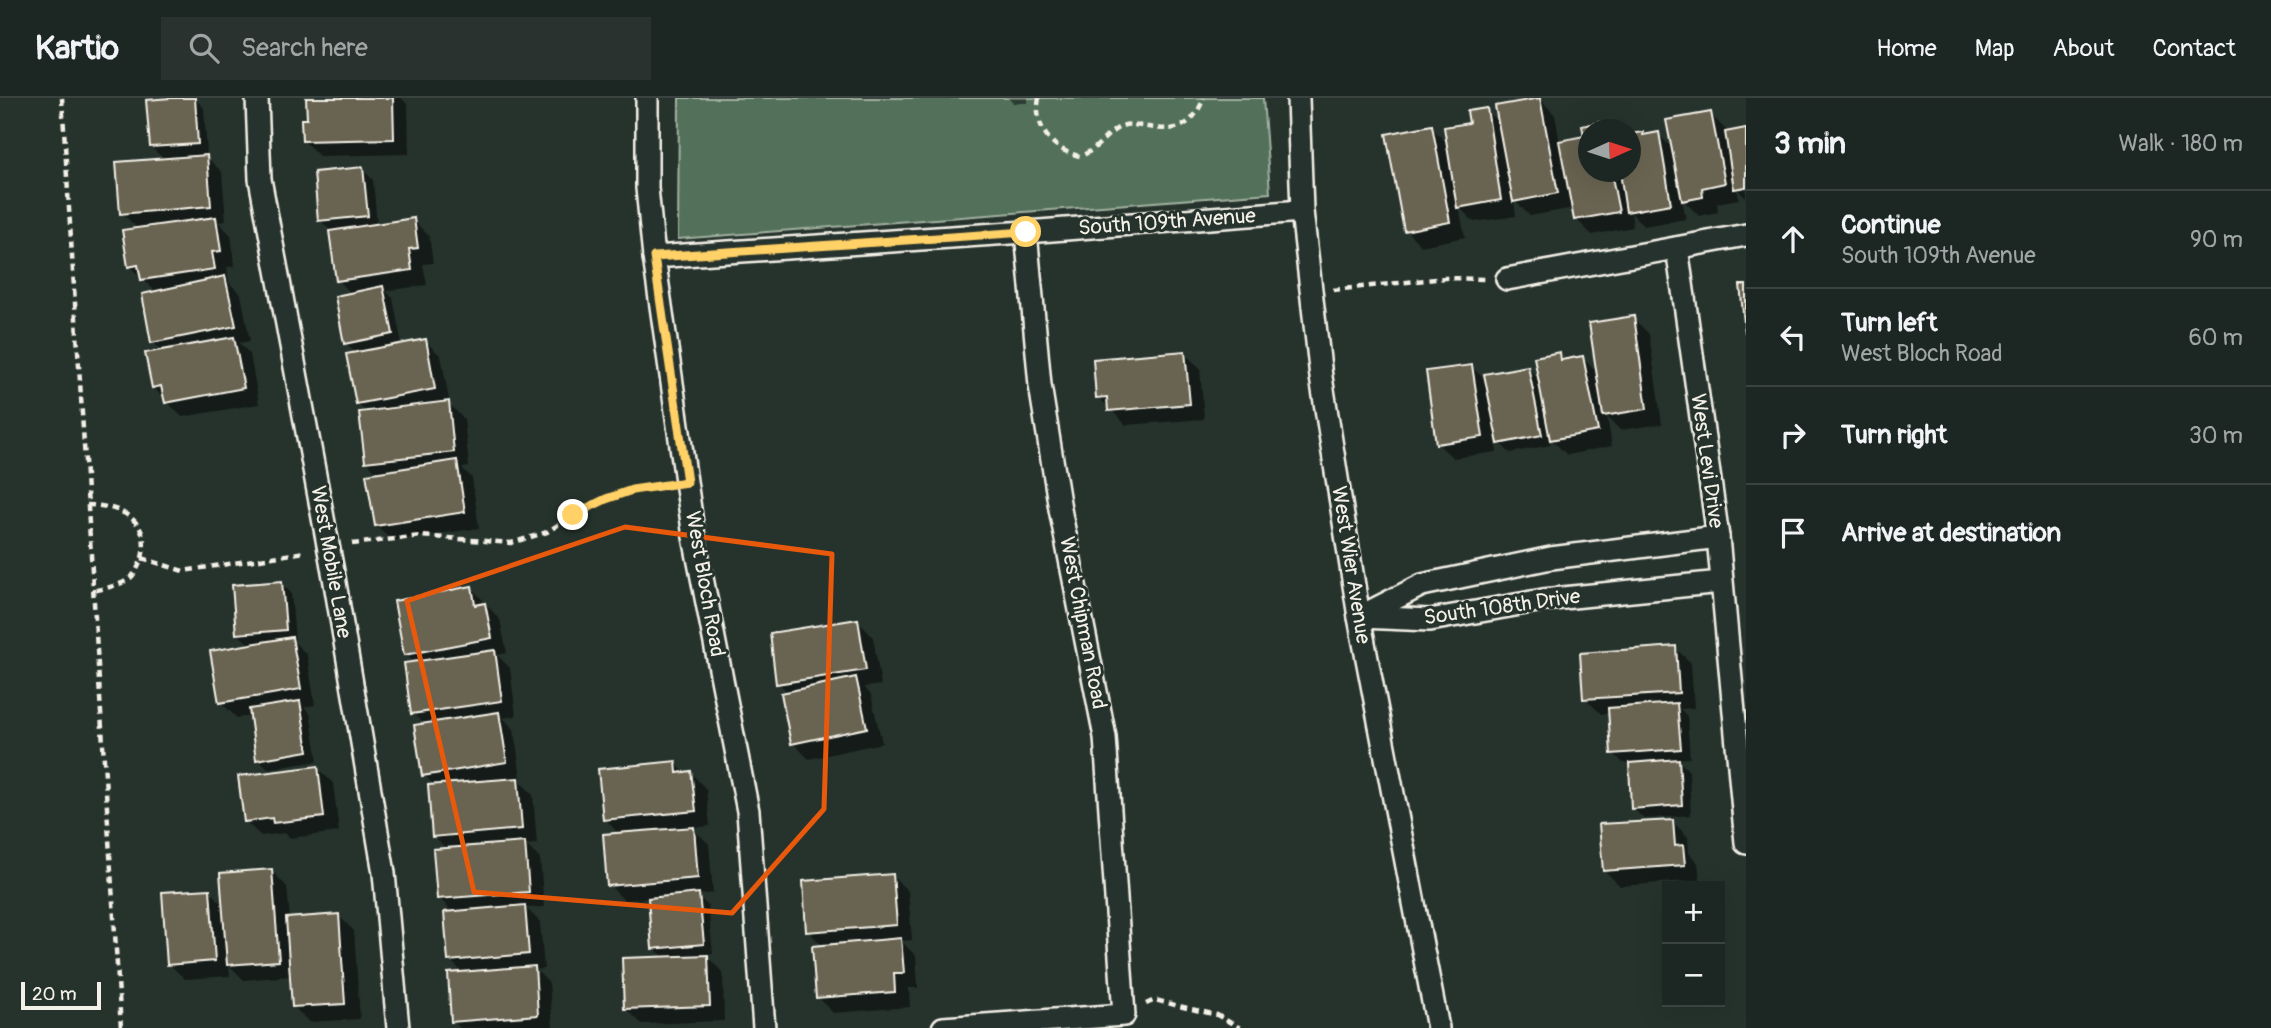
<!DOCTYPE html>
<html lang="en">
<head>
<meta charset="utf-8">
<style>
  body { margin:0; font-family:Pangolin,sans-serif; background:#29322f; color:#f1f3f6 }
  .controls { position:absolute; right:21px; bottom:21px; display:grid; overflow:hidden; border-radius:0px; box-shadow:0 7px 28px #0002 }
  .controls button { width:63px; height:63px; display:grid; place-items:center; padding:0; border:0; border-bottom:2px solid #3a4340; background:#1c2622; color:#f1f3f6; font:35px sans-serif }
  .compass { position:absolute; left:1578px; top:21px; width:63px; height:63px; border-radius:50%; background:#1c2622; box-shadow:0 7px 28px #0002; rotate:87deg }
  .scale { position:absolute; left:21px; bottom:18px; width:80px; box-sizing:border-box; padding-left:7px; border:4px solid #f4f1e8; border-top:0; font-size:19px; line-height:24px; white-space:nowrap; color:#f4f1e8; -webkit-text-stroke:5px #26332d; paint-order:stroke }
  .stop { position:absolute; width:21px; height:21px; margin:-16px; border:5px solid #ffd166; border-radius:50%; background:#fff }
  .stop.end { background:#ffd166; border-color:#fff; box-shadow:0 2px 7px #0008 }
  .list { margin:0; padding:0; list-style:none }
  h2 { display:flex; justify-content:space-between; align-items:center; height:91px; margin:0; padding:0 28px; font-size:30px }
  h2 small { font-size:23px; font-weight:400; color:#a0a5a5 }
  .list li { display:grid; grid-template-columns:46px 1fr auto; gap:21px; align-items:center; box-sizing:border-box; height:98px; padding:0 28px; border-top:2px solid #3a4340 }
  .list b { display:block; font-size:26px; white-space:nowrap }
  .list p { margin:0; font-size:23px; white-space:nowrap; color:#a0a5a5 }
  .list em { font-size:23px; font-style:normal; color:#a0a5a5 }
  .icon { flex:none; width:38px; height:38px; fill:none; stroke:currentColor; stroke-width:2; stroke-linecap:round; stroke-linejoin:round }
  .map { position:relative; flex:none; width:1746px; height:930px; overflow:hidden }
  header { display:flex; align-items:center; gap:42px; box-sizing:border-box; height:98px; padding:0 35px; background:#1c2622; border-bottom:2px solid #3a4340 }
  header strong { font-size:33px }
  nav { display:flex; gap:38px; margin-inline-start:auto; font-size:24px }
  .search { width:490px; height:63px; background:#29322f; display:flex; align-items:center; gap:18px; box-sizing:border-box; padding:0 24px; border-radius:0px; color:#a0a5a5; font-size:26px }
  main { display:flex }
  aside { flex:1; background:#1c2622 }
  .map>svg:first-child { display:block }
  .green { fill:#52715a; stroke:#a3b1a1; stroke-width:2 }
  .shadow { fill:#0007 }
  .building { fill:#696351; stroke:#f4f1e8; stroke-width:2 }
  .lines { fill:none; stroke-linecap:round; stroke-linejoin:round }
  .minor-casing { stroke:#f4f1e8; stroke-width:26 }
  .path { stroke:#f4f1e8; stroke-width:4.5; stroke-dasharray:7 5; stroke-linecap:butt }
  .minor { stroke:#26332d; stroke-width:21 }
  .route { stroke:#ffd166; stroke-width:9 }
  .marked { fill:none; stroke:#e8590c; stroke-width:5; stroke-linejoin:round }
  .labels { text-anchor:middle; dominant-baseline:central; stroke-width:6; stroke-linejoin:round; paint-order:stroke }
  .street-label { font-size:21px; fill:#f4f1e8; stroke:#26332d }
</style>
</head>
<body>
<header>
<strong>Kartio</strong>
<div class="search"><svg class="icon" aria-label="search" viewBox="0 0 24 24"><circle cx="10" cy="10" r="6"/><path d="M15 15l6 6"/></svg>Search here</div>
<nav><a>Home</a><a>Map</a><a>About</a><a>Contact</a></nav>
</header>
<main>
<div class="map">
<svg width="1746" height="930" viewBox="0 0 1746 930">
  <rect width="100%" height="100%" fill="#26332d"/>
  <filter id="ink" filterUnits="userSpaceOnUse"><feTurbulence type="fractalNoise" baseFrequency=".0143" numOctaves="2"/><feDisplacementMap in="SourceGraphic" scale="14" xChannelSelector="R" yChannelSelector="G"/><feConvolveMatrix kernelMatrix="1 2 1 2 8 2 1 2 1" color-interpolation-filters="sRGB"/></filter>
  <g filter="url(#ink)">
    <!-- green -->
    <polygon class="green" points="679,0 1263,0 1270,95 678,141"/>
    <!-- shadow -->
    <g class="shadow">
      <polygon points="194,0 204,10 207,56 203,56 222,74 226,123 218,124 231,137 235,168 227,169 229,185 241,196 250,243 239,245 250,256 259,306 182,319 153,289 163,254 153,244 156,194 129,168 139,132 122,115 165,62 151,49"/>
      <polygon points="308,0 401,0 408,7 409,56 319,58 303,42 309,22"/>
      <polygon points="1008,0 1028,0 1028,5 1013,5"/>
      <polygon points="1540,1 1555,17 1560,45 1586,40 1584,29 1601,26 1606,32 1588,32 1588,74 1630,74 1642,36 1645,39 1658,36 1673,51 1710,16 1726,32 1726,35 1746,32 1746,100 1737,91 1739,101 1717,105 1718,114 1699,118 1682,101 1686,121 1644,128 1631,115 1633,129 1592,137 1576,121 1574,110 1530,118 1514,102 1516,118 1474,124 1459,109 1465,139 1421,148 1406,132 1431,29 1449,47 1486,12 1500,26"/>
      <polygon points="362,71 373,82 377,127 413,122 429,138 433,165 423,166 427,187 386,193 393,200 402,247 425,243 441,258 450,307 464,321 469,369 462,370 472,380 479,430 392,443 376,428 379,376 367,364 367,315 357,305 356,256 346,245 352,196 338,182 331,133 320,122"/>
      <polygon points="1633,220 1649,236 1662,326 1620,332 1607,319 1612,348 1567,357 1549,339 1551,347 1510,355 1500,345 1497,329 1494,330 1497,354 1453,360 1437,345 1472,269 1488,285 1527,269 1541,283 1559,256 1566,263 1583,260 1598,276"/>
      <polygon points="1184,255 1200,270 1204,321 1126,327 1098,299"/>
      <polygon points="281,485 291,495 295,542 292,542 307,557 315,607 304,609 310,615 318,663 268,671 258,661 251,618 237,620 221,605 251,548 237,535"/>
      <polygon points="472,490 500,522 507,555 497,557 510,570 516,618 503,620 514,631 521,680 517,680 533,697 537,746 526,747 540,761 544,809 526,810 540,824 544,871 536,872 549,885 553,930 460,930 453,923 463,875 450,862 453,815 439,800 447,751 434,738 435,688 424,677 425,627 413,615 415,565 405,556"/>
      <polygon points="858,523 873,539 881,587 864,589 871,597 882,645 809,661 793,645 789,595 778,585"/>
      <polygon points="1675,550 1691,565 1694,610 1680,611 1687,618 1690,660 1677,661 1689,673 1691,717 1644,721 1633,710 1630,665 1623,665 1613,655 1610,615 1601,616 1585,600"/>
      <polygon points="675,665 686,676 691,675 706,691 710,728 692,730 709,746 713,795 697,797 708,808 713,856 705,856 723,875 724,923 642,926 626,911 665,860 654,850 649,800 624,802 609,787 620,737 605,721"/>
      <polygon points="317,670 333,685 339,734 290,740 285,735 261,738 245,723"/>
      <polygon points="1672,723 1688,739 1689,755 1698,765 1700,782 1620,788 1604,772"/>
      <polygon points="272,773 287,789 290,821 338,817 354,833 360,921 309,924 293,908 291,878 244,882 229,867 230,878 185,881 169,866 210,793 224,808"/>
      <polygon points="892,778 908,793 912,842 901,843 916,858 918,890 909,890 910,909 833,915 818,899 823,848 808,833"/>
    </g>
    <!-- building -->
    <g class="building">
      <polygon points="171,0 195,0 198,46 150,49 146,2"/>
      <polygon points="306,0 393,0 394,41 302,43 301,21 307,21"/>
      <polygon points="1540,0 1558,95 1513,104 1495,8"/>
      <polygon points="1487,10 1501,102 1457,110 1444,29 1469,25 1467,13"/>
      <polygon points="1711,14 1725,85 1702,90 1703,99 1682,103 1666,22"/>
      <polygon points="1601,24 1603,32 1588,32 1588,74 1611,74 1619,114 1574,122 1559,43 1584,38 1582,28"/>
      <polygon points="1432,27 1450,124 1404,133 1386,36"/>
      <polygon points="1746,30 1746,89 1734,91 1725,34"/>
      <polygon points="1643,34 1643,37 1659,34 1671,106 1626,114 1620,74 1630,74 1630,36"/>
      <polygon points="207,57 211,108 120,116 116,64"/>
      <polygon points="363,69 368,118 318,123 314,74"/>
      <polygon points="216,119 221,153 212,154 215,171 141,182 138,167 128,169 122,132"/>
      <polygon points="414,120 418,150 409,151 412,172 336,183 329,133"/>
      <polygon points="225,178 236,228 151,245 142,196"/>
      <polygon points="1740,187 1746,187 1746,233 1745,234"/>
      <polygon points="383,188 393,236 344,246 335,198"/>
      <polygon points="1634,218 1647,311 1603,318 1589,225"/>
      <polygon points="234,239 244,290 165,305 161,288 152,290 145,255"/>
      <polygon points="426,241 435,291 356,306 346,256"/>
      <polygon points="1185,253 1190,306 1108,313 1107,299 1096,300 1093,261"/>
      <polygon points="1560,254 1561,262 1583,258 1598,333 1550,342 1534,259"/>
      <polygon points="1472,267 1483,339 1436,346 1426,273"/>
      <polygon points="1528,268 1542,337 1498,346 1484,276"/>
      <polygon points="449,303 454,354 365,364 359,314"/>
      <polygon points="457,362 465,414 375,428 366,376"/>
      <polygon points="282,483 286,532 236,536 232,487"/>
      <polygon points="472,488 475,507 485,505 492,540 404,557 394,503"/>
      <polygon points="858,521 866,572 776,586 770,535"/>
      <polygon points="292,539 301,591 219,605 210,553"/>
      <polygon points="1676,548 1679,595 1583,601 1580,555"/>
      <polygon points="495,552 502,603 411,616 404,565"/>
      <polygon points="856,579 867,630 791,646 781,595"/>
      <polygon points="300,603 308,653 256,662 249,611"/>
      <polygon points="1677,605 1681,651 1611,656 1608,610"/>
      <polygon points="499,614 507,664 422,678 414,627"/>
      <polygon points="1679,661 1682,707 1631,711 1629,665"/>
      <polygon points="676,663 677,675 691,673 696,713 603,722 598,671"/>
      <polygon points="318,668 324,719 273,725 272,720 244,724 238,678"/>
      <polygon points="518,680 522,731 432,739 428,687"/>
      <polygon points="1673,722 1675,748 1683,747 1685,767 1603,773 1599,726"/>
      <polygon points="694,729 698,780 607,788 603,736"/>
      <polygon points="525,744 529,794 437,801 433,751"/>
      <polygon points="272,771 279,863 227,867 220,775"/>
      <polygon points="893,776 897,827 806,834 803,783"/>
      <polygon points="210,791 215,863 167,867 162,794"/>
      <polygon points="699,795 704,846 652,851 648,800"/>
      <polygon points="525,807 529,856 448,863 444,814"/>
      <polygon points="339,816 345,906 292,909 286,820"/>
      <polygon points="901,840 904,875 894,875 895,894 816,900 812,848"/>
      <polygon points="708,857 710,908 624,911 622,860"/>
      <polygon points="535,868 538,917 451,924 448,875"/>
    </g>
    <g class="lines">
      <!-- minor casing -->
      <g class="minor-casing">
        <g id="minor">
          <polyline points="257,0 260,81 334,479 384,775 398,930"/>
          <polyline points="647,0 647,90 654,159 694,439 748,713 764,930"/>
          <polyline points="1298,0 1302,113 1321,279 1359,519 1438,930"/>
          <polyline points="1677,150 1718,439 1746,745"/>
          <polyline points="654,159 1026,134 1302,113"/>
          <polyline points="1507,181 1746,137"/>
          <polyline points="1359,519 1422,487 1551,460 1718,439"/>
          <polyline points="1361,519 1430,522 1543,502 1721,484"/>
          <polyline points="943,930 1124,917 1105,639 1060,411 1040,287 1026,134"/>
        </g>
      </g>
      <!-- path -->
      <g class="path">
        <polyline points="62,0 121,930"/>
        <path d="M1039,0C1033,28 1052,53 1080,58C1097,53 1105,36 1120,29C1127,25 1134,27 1142,28C1175,34 1190,33 1204,0"/>
        <polyline points="1333,192 1445,180 1485,181"/>
        <path d="M87,407C120,407 154,423 141,463C138,469 135,477 129,481C119,488 105,490 93,493"/>
        <polyline points="352,446 421,438 511,445 547,434 573,417 606,401 632,392 666,388"/>
        <polyline points="142,460 183,473 305,454"/>
        <polyline points="1146,906 1155,902 1183,909 1217,917 1240,930"/>
      </g>
      <!-- minor -->
      <use href="#minor" class="minor"/>
    </g>
  </g>
  <g class="lines" filter="url(#ink)">
    <!-- route -->
    <polyline class="route" points="573,417 606,401 632,392 687,384 654,159 1026,134"/>
  </g>
  <!-- marked area -->
  <path class="marked" d="M625,429L832,456L824,711L732,815L474,794L407,503Z"/>
  <g class="labels">
    <!-- street labels -->
    <g class="street-label">
      <text transform="translate(1167 124) rotate(-4)">South 109th Avenue</text>
      <text transform="translate(1707 363) rotate(82)">West Levi Drive</text>
      <text transform="translate(331 464) rotate(80)">West Mobile Lane</text>
      <text transform="translate(1351 467) rotate(81)">West Wier Avenue</text>
      <text transform="translate(705 486) rotate(80)">West Bloch Road</text>
      <text transform="translate(1502 509) rotate(-8)">South 108th Drive</text>
      <text transform="translate(1083 525) rotate(79)">West Chipman Road</text>
    </g>
  </g>
</svg>
<div class="controls">
<button>+</button>
<button>−</button>
</div>
<svg class="compass" viewBox="-18 -18 36 36"><path d="M0-13l5 13h-10z" fill="#e53935"/><path d="M0 13l5-13h-10z" fill="#a0a5a5"/></svg>
<div class="scale">20 m</div>
<div class="stop" style="left:1026px;top:134px"></div>
<div class="stop end" style="left:573px;top:417px"></div>
</div>
<aside>
<h2>3 min<small>Walk · 180 m</small></h2>
<ul class="list">
<li><svg class="icon" aria-label="ahead" viewBox="0 0 24 24"><path d="M12 20V5M6 11l6-6 6 6"/></svg><div><b>Continue</b><p>South 109th Avenue</p></div><em>90 m</em></li>
<li><svg class="icon" aria-label="left" viewBox="0 0 24 24"><path d="M17 20v-9H6M10 6l-5 5 5 5"/></svg><div><b>Turn left</b><p>West Bloch Road</p></div><em>60 m</em></li>
<li><svg class="icon" aria-label="right" viewBox="0 0 24 24"><path d="M7 20v-9h11M14 6l5 5-5 5"/></svg><div><b>Turn right</b></div><em>30 m</em></li>
<li><svg class="icon" aria-label="arrive" viewBox="0 0 24 24"><path d="M6 21V4h12l-3 4 3 4H6"/></svg><div><b>Arrive at destination</b></div></li>
</ul>
</aside>
</main>
</body>
</html>
